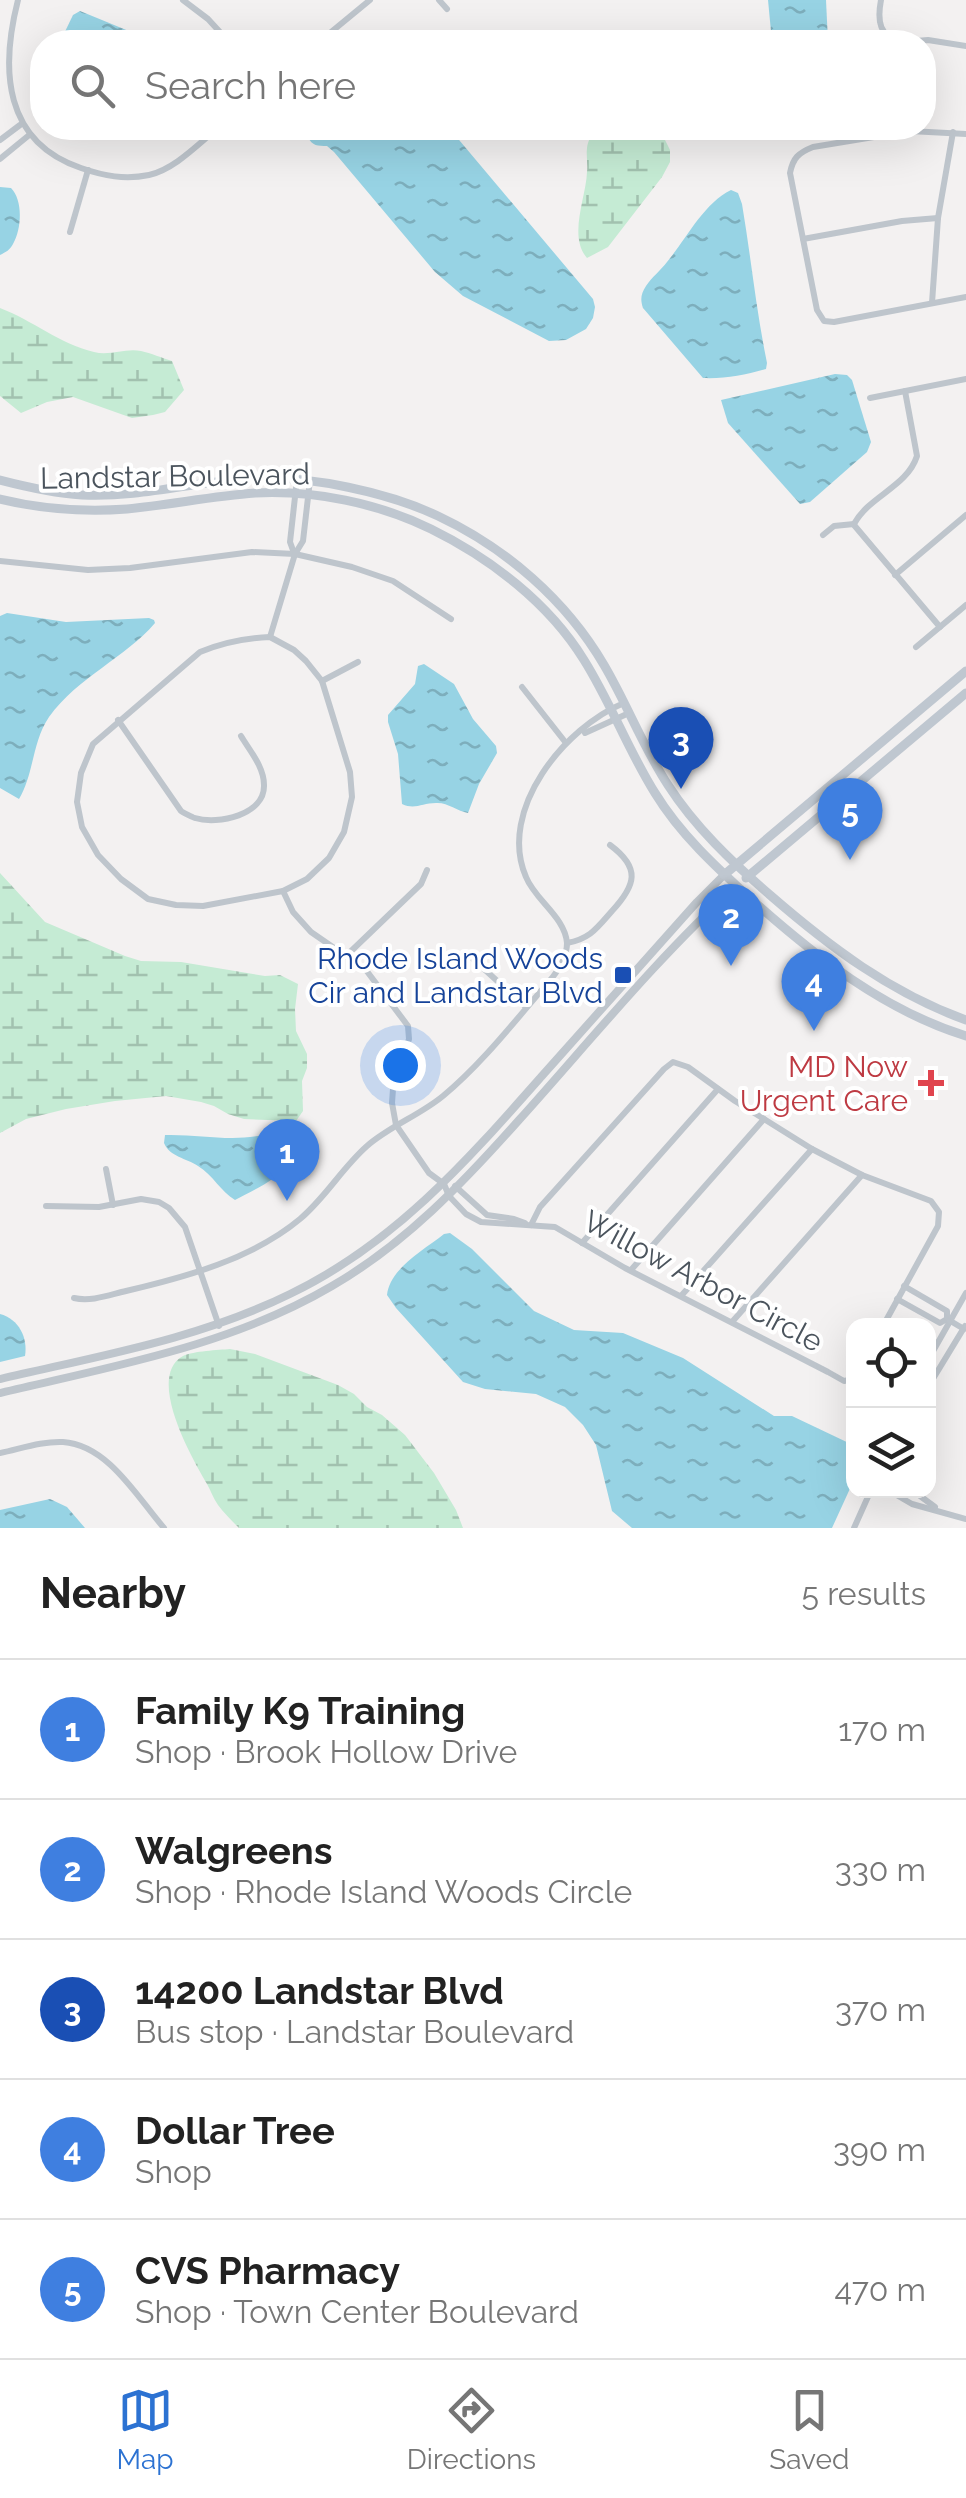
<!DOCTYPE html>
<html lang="en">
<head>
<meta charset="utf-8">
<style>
  body { margin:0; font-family:Raleway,sans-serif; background:#f6f6f6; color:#222 }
  .controls { position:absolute; right:30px; bottom:30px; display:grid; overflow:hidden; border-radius:20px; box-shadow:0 10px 40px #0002 }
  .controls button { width:90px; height:90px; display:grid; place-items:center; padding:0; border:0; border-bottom:2px solid #e0e0e0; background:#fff; color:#222; font:50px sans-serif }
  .you { position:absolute; left:400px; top:1065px; width:35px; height:35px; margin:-25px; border:8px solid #fff; border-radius:50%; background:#1a73e8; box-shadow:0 0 0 15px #1a73e833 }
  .badge { display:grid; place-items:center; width:65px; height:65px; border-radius:50%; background:#2c72d2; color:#fff; font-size:32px; font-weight:700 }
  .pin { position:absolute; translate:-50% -82px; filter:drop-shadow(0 2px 5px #0008) }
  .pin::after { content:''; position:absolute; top:52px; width:35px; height:30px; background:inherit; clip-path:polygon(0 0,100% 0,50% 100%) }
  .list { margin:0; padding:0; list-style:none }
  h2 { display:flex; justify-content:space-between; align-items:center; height:130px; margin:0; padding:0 40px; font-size:42px }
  h2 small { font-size:32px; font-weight:400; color:#767676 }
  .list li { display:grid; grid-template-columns:65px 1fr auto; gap:30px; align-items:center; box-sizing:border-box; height:140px; padding:0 40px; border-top:2px solid #e0e0e0 }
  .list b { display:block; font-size:38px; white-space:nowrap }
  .list p { margin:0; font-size:32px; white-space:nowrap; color:#767676 }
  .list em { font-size:32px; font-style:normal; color:#767676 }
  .icon { flex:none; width:55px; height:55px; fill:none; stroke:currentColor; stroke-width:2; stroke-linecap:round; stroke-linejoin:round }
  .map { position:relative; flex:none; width:966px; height:1528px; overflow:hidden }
  .search { position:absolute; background:#fff; box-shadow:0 10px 40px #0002; left:30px; right:30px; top:30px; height:110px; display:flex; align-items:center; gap:25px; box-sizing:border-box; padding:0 35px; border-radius:40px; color:#767676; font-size:38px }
  .sheet { height:830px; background:#fff }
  nav { display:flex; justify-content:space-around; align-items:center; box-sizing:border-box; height:140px; border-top:2px solid #e0e0e0; background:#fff; font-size:28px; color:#767676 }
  nav a { display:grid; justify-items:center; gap:5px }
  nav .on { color:#2c72d2 }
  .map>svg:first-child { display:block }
  .wetland { fill:url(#wetland-marsh) }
  .water { fill:url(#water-ripples) }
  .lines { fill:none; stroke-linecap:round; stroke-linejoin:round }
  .minor { stroke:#bec5cc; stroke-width:6 }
  .tertiary { stroke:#bec5cc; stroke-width:8 }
  .secondary { stroke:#bfc7d0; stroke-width:9 }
  .transit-dot { fill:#1a4fb4; stroke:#fff; stroke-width:4 }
  .health-dot { fill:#e0444e; stroke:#fff; stroke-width:4 }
  .labels { text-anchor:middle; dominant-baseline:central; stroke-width:8; stroke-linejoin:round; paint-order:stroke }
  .street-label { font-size:30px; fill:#4b545d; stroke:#fff }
  .transit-label { font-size:30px; fill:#164399; stroke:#fff; text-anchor:end }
  .health-label { font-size:30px; fill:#be3a42; stroke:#fff; text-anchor:end }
</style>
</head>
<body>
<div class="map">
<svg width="966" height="1528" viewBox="0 0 966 1528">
  <defs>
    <pattern id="wetland-marsh" width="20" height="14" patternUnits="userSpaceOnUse" patternTransform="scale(2.5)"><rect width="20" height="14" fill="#c5ebd4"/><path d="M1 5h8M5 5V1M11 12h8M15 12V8" fill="none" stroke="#a2c1af"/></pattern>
    <pattern id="water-ripples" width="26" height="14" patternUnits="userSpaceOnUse" patternTransform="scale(2.5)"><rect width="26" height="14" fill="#97d3e4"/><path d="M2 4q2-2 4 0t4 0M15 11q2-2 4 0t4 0" fill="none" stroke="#7daebc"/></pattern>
  </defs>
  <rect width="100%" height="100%" fill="#f3f1f1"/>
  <!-- wetland -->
  <g class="wetland">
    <path d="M598,128H659L670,150V162L662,177L608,247L587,258C568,236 586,198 587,172C588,164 586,156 587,148C588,140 592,133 598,128Z"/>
    <path d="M0,308C32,320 60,344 94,352C110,356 125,348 141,351C151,353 162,358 172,361L184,390L165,412L153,415L132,418L73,397L47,402L21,413L0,396Z"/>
    <polygon points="0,873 45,922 125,956 141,961 181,962 265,976 280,975 298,984 295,1009 296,1031 307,1054 307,1068 302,1081 303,1111 296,1121 244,1119 228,1114 214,1106 201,1102 166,1096 115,1101 66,1109 26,1119 0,1133"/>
    <path d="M230,1349L255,1354L338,1385L354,1394L367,1407L382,1415L405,1435L434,1473L456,1510L463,1528H239C232,1521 224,1513 218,1505C213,1498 211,1491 207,1484C193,1460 145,1377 183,1356C194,1351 218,1350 230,1349Z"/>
  </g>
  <!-- water -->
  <g class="water">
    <polygon points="768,0 826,0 828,42 772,42"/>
    <polygon points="80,11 136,34 151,42 60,42 73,15"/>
    <path d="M310,128H449L593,299L595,307L593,318L586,329L566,340L549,341L463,296L435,272L334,152L327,146C318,146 312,146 308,137Z"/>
    <path d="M0,187L11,188C23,200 22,229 13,244C10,250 6,252 0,255Z"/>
    <path d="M731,190L738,193L742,204C751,257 756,310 767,363L766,369C746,375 724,379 703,378L643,308C640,299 641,294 646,286C652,277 661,270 667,262C687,238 703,204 731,190Z"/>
    <polygon points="835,374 847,375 852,380 871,442 867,452 810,502 800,504 728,423 721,400"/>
    <path d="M7,613L66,622L149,618L154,620L155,623C125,658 78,677 49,717C32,742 34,774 19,799L0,788V616Z"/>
    <path d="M424,664L454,684L473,719L496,746L497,753L479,784L468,813C457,811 447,802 436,803C422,803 415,810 402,804L398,754L388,722V715L415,684L418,666Z"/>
    <path d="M275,1132L292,1141C299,1172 258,1187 235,1200C221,1192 213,1175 198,1166C186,1158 170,1157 164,1143L165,1135C204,1134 236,1144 275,1132Z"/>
    <path d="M450,1233L472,1249L534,1311L574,1330L623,1333L683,1358L774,1416H792L853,1445V1482L832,1528H632L612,1511L596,1445L583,1425L565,1407L536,1394L485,1389L463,1382L396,1308L387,1295C390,1268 424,1250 444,1234Z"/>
    <path d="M0,1314C19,1319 28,1338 25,1356L0,1362Z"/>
    <polygon points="50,1499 67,1507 85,1528 0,1528 0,1510"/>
  </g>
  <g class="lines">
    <!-- minor -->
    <g class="minor">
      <path d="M18,0C0,70 4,142 81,168C104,176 125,180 149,175C175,169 198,144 218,128"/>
      <polyline points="183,0 208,19 229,42"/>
      <polyline points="439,0 447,9"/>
      <path d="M881,0C877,21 879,37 902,42"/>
      <polyline points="319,42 370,0"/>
      <polyline points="904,42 928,40 966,46"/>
      <path d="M966,134L910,131L813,147C798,153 793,158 790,173L817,310L824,321L834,322L966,297"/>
      <polyline points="0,140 20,125"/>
      <polyline points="0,159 28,136"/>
      <polyline points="70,232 88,170"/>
      <polyline points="803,239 902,221 938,218"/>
      <polyline points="932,303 938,218 953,132"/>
      <polyline points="870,398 966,379"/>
      <path d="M854,524C869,496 907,487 917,456L905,391"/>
      <polyline points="854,525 940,627"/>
      <polyline points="823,535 834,526 854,524"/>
      <polyline points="294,553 290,542 297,479"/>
      <polyline points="0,561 88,570 130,568 252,552 295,554 352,567 393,581 451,619"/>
      <polyline points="895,575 966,515"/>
      <path d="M270,637L294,650L306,661L322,681L350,772L352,797L344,832L329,858L307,879L283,891L203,906L176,905L148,899L121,879L98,855L82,827L77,802L81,773L93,744L200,652C224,642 245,638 270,637Z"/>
      <polyline points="270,637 295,554 303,541 310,480"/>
      <polyline points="916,647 966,605"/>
      <polyline points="322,681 358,662"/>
      <polyline points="522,687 566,743"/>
      <path d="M118,720L181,811C182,812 194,818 195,818C218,825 265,815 264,785C264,767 250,751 241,736"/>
      <polyline points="585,733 629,713"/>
      <polyline points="283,891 293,912 311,932 366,970 408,1026 409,1039 393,1089 392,1103 396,1125 429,1173 444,1184 449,1196 466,1214 481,1222 555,1227 625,1268 828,1372 844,1381 854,1379"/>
      <path d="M567,943C590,939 597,928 612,911C636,885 641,868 610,845"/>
      <polyline points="347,955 421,884 427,870"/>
      <polyline points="473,959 526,1007"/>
      <polyline points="106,1169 113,1205"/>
      <polyline points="455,1186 487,1215 514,1219 525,1223"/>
      <polyline points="46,1206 99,1207 141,1199 159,1202 169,1208 185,1227 219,1326"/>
      <polyline points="531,1225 540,1207 664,1069 673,1062 688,1067 735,1101 812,1149 862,1175 931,1201 939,1212 938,1226 883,1326"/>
      <polyline points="582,1243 718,1089"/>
      <polyline points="631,1270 764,1119"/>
      <polyline points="904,1286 947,1311 947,1319 964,1329"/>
      <polyline points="681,1296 812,1149"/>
      <path d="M74,1298C91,1302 109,1295 126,1291C186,1277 252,1259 300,1219C326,1197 342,1168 367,1146C390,1126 420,1115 443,1096C483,1063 518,1017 552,978C559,969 567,955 567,943C565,917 535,900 526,877C497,810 565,727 624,703"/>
      <polyline points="897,1299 940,1323 947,1319"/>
      <polyline points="732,1322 862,1175"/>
      <polyline points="928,1360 966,1293"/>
      <polyline points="928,1387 965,1326"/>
      <path d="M0,1453C20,1449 42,1441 63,1442C108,1445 137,1497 164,1528"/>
      <polyline points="888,1490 912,1504 966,1519"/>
      <polyline points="912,1490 935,1507"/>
      <polyline points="854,1528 871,1490"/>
    </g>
    <!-- tertiary -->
    <g class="tertiary">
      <path d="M0,1379C98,1356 199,1339 290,1294C394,1244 466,1162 541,1077C593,1019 645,960 697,902L724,875"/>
      <path d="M0,1393C113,1366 230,1346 332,1286C405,1244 464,1182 519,1120C590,1041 658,957 736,886"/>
    </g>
    <!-- secondary -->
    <g class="secondary">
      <path d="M0,480C27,487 54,493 82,495C140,498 197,481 254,478C311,476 387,492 438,516C506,548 566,600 604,665C627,704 643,747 668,785C695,827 732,862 770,895C830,947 891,993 966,1020"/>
      <path d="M0,499C41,509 85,512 127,509C170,505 212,496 255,493C314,490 378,503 431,529C490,558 549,603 584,660C611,703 628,750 655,793C680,834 716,867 751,899C815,956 883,1010 966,1036"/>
      <polyline points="724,875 966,671"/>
      <polyline points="746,878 966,693"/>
    </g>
  </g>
  <!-- markers -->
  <rect class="transit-dot" x="613" y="965" width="20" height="20" rx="5"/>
  <path class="health-dot" d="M926 1068h10v10h10v10h-10v10h-10v-10h-10v-10h10z"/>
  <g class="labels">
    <!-- street labels -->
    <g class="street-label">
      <text transform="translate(175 476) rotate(-1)">Landstar Boulevard</text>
      <text transform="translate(703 1281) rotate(28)">Willow Arbor Circle</text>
    </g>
    <!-- transit labels -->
    <g class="transit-label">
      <text x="603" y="958">Rhode Island Woods<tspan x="603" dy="34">Cir and Landstar Blvd</tspan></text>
    </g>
    <!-- health labels -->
    <g class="health-label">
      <text x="908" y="1066">MD Now<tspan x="908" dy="34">Urgent Care</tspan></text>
    </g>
  </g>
</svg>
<div class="controls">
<button><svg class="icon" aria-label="locate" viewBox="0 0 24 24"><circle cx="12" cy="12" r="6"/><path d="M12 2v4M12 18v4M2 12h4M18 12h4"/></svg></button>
<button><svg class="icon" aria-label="layers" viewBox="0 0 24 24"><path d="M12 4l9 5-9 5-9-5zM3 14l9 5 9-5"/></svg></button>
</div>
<div class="you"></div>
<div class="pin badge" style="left:287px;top:1201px;background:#3f7fe0">1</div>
<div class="pin badge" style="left:731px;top:966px;background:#3f7fe0">2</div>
<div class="pin badge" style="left:681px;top:789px;background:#1a4fb4">3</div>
<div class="pin badge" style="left:814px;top:1031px;background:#3f7fe0">4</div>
<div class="pin badge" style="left:850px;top:860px;background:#3f7fe0">5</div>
<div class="search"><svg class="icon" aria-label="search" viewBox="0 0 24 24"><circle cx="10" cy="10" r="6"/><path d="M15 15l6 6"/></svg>Search here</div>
</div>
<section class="sheet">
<h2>Nearby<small>5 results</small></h2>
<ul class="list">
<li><span class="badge" style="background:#3f7fe0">1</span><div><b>Family K9 Training</b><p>Shop · Brook Hollow Drive</p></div><em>170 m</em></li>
<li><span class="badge" style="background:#3f7fe0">2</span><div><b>Walgreens</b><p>Shop · Rhode Island Woods Circle</p></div><em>330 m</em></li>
<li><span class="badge" style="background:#1a4fb4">3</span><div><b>14200 Landstar Blvd</b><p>Bus stop · Landstar Boulevard</p></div><em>370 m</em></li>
<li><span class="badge" style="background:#3f7fe0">4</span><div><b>Dollar Tree</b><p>Shop</p></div><em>390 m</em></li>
<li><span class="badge" style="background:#3f7fe0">5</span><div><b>CVS Pharmacy</b><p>Shop · Town Center Boulevard</p></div><em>470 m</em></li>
</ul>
</section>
<nav>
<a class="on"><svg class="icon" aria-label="map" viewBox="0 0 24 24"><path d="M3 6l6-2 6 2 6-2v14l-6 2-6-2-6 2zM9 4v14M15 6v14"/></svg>Map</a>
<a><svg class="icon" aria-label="directions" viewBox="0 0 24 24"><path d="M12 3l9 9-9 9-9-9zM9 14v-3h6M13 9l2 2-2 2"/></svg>Directions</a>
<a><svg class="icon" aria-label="saved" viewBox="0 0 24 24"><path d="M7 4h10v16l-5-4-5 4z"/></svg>Saved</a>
</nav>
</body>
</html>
